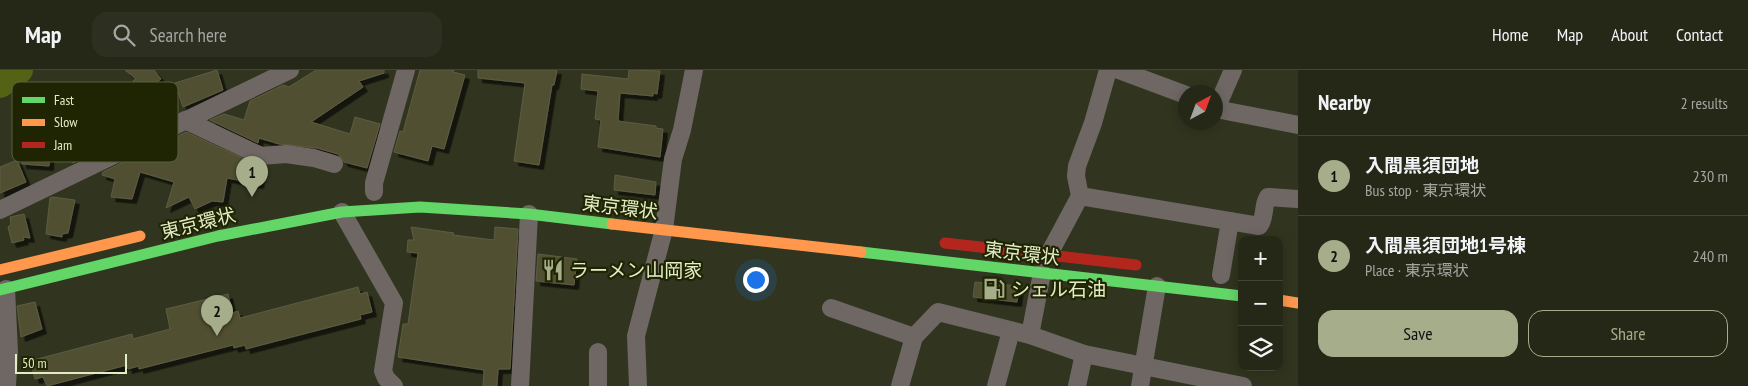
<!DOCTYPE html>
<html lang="en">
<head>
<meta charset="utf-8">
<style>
  body { margin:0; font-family:"PT Sans Narrow","Noto Sans JP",sans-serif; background:#2d3020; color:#f1f3f6 }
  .controls { position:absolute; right:15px; bottom:15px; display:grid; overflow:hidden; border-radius:10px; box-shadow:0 2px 12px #0003 }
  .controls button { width:45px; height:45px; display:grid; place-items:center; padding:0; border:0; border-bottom:1px solid #424436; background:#252817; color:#f1f3f6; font:25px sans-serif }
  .compass { position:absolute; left:1178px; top:15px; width:45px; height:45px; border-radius:50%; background:#252817; box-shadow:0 2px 12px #0003; rotate:41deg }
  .scale { position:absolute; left:15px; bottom:12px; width:112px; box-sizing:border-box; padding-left:5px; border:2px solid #e3edc5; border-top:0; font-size:14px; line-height:18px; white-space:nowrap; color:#e3edc5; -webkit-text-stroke:4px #1f2503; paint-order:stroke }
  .you { position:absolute; left:755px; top:209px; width:18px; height:18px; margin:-12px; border:4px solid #fff; border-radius:50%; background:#1a73e8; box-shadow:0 0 0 8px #1a73e833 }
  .badge { display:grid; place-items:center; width:32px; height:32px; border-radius:50%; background:#a5ad8b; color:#111; font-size:16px; font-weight:700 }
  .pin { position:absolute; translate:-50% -41px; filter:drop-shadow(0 1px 2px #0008) }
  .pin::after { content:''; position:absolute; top:26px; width:18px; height:15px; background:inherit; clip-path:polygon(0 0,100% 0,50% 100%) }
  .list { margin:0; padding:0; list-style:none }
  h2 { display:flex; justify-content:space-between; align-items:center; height:65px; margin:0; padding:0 20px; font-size:21px }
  h2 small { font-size:16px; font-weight:400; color:#a3a6a1 }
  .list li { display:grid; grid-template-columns:32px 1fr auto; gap:15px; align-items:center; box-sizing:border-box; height:80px; padding:0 20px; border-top:1px solid #424436 }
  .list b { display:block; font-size:19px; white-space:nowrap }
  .list p { margin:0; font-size:16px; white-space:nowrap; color:#a3a6a1 }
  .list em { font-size:16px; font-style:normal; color:#a3a6a1 }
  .actions { display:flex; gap:10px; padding:15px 20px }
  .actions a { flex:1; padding:11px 0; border:1px solid #a5ad8b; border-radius:15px; text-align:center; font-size:18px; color:#a5ad8b }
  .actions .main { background:#a5ad8b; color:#111 }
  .icon { flex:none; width:28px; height:28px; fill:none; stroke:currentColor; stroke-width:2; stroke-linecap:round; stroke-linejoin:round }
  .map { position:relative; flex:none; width:1298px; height:316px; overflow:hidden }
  header { display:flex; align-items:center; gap:30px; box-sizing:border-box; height:70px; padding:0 25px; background:#252817; border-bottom:1px solid #424436 }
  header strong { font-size:24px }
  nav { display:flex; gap:28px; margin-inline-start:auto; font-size:18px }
  .search { width:350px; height:45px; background:#2d3020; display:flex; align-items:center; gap:12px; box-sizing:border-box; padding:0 18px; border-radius:15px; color:#a3a6a1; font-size:19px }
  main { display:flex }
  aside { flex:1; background:#252817 }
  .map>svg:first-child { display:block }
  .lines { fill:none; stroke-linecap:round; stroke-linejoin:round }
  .river { stroke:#546215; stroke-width:28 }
  .building { fill:#514f33; stroke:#5d5c42; filter:url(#shadow) }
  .street { stroke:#6f6764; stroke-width:18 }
  .fast { stroke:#63d668; stroke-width:11 }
  .slow { stroke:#ff974d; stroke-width:11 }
  .jam { stroke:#b3261e; stroke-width:11 }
  .labels { text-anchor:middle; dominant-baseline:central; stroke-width:4.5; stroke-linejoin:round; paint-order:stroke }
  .street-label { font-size:19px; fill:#e3edc5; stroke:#1f2503 }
  .poi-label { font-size:19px; fill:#e3edc5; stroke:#1f2503; text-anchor:start }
  .key { fill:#1f2503; stroke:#5a613d; stroke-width:1 }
  .key-label { font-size:14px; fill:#e3edc5 }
</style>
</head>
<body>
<header>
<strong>Map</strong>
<div class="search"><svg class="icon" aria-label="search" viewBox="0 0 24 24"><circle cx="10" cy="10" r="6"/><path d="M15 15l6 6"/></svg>Search here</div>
<nav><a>Home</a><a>Map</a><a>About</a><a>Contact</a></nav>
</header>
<main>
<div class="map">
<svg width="1298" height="316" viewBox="0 0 1298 316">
  <defs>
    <filter id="shadow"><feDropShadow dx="4.5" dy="4.5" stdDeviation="0" flood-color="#0009"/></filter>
  </defs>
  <rect width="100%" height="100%" fill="#31351f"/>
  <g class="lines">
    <!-- river -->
    <polyline class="river" points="0,14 19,0"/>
  </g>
  <!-- building -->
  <g class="building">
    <polygon points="125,0 154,0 161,9 147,21 159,44 165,48 73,93 59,65 112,38 111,36 119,32 118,30 139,18 133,11 136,9"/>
    <polygon points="217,0 223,20 183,37 175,13"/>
    <polygon points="316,0 384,0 384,3 359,11 363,17 311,52 350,64 355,47 380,54 367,98 344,92 338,84 317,78 279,74 259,68 258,73 210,50 224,44 244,50 250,31 283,15 289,17"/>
    <polygon points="420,0 454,0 453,2 465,5 444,79 432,76 428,91 394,82 400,61 403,62"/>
    <polygon points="478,0 557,0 554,15 552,15 539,95 514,91 525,13 478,8"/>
    <polygon points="629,0 660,1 657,24 653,23 653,26 620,23 618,51 656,56 656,58 663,59 660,87 598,77 601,50 595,49 598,21 581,19 582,4 628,9"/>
    <polygon points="186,62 262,97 259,114 227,108 223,132 212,131 195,139 189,127 166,138 174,112 140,102 132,129 111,127 115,109 102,105 103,102 144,82 166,83 173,72 174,75 180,65"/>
    <polygon points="50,69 49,96 22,94 22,83"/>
    <polygon points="17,90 26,112 0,123 0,97"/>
    <polygon points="615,105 656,112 655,125 614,120"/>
    <polygon points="52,127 75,130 68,163 62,164 62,167 46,164 50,128"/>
    <polygon points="24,144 30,168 23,167 24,170 12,173 8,157 11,154 10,147"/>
    <polygon points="411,157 454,163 453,165 494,170 495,157 518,159 510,299 498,299 497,316 483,316 484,300 398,287 403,254 408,254 418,183 407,182 408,170 414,170"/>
    <polygon points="538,184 577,189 574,215 536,211"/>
    <polygon points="975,212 1019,216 1017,232 973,227"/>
    <polygon points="358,217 360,224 367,222 372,242 360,245 361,249 246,279 245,275 234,278 233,275 139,299 139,296 128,299 127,295 47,316 43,307 35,309 30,291 132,264 133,269 170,259 166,239 228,224 232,243 238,241 240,248"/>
    <polygon points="35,232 42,259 21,267 17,236"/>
  </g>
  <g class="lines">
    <!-- street -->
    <g class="street">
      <polyline points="1119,0 1186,25"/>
      <polyline points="1216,39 1298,55"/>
      <polyline points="1216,39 1233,0"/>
      <polyline points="185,50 261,86 286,84 314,88 334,94"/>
      <polyline points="374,122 374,113 406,0"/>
      <path d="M1080,126L1259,156C1266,148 1262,136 1268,127L1298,129"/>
      <polyline points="0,140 290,0"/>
      <polyline points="342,142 394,233 383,301 386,308 394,316"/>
      <polyline points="1049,184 1080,126 1076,106 1077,96 1093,53 1108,0"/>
      <polyline points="1221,205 1230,151"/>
      <polyline points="6,219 9,282 7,316"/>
      <polyline points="831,238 914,267 938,242 1030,265 1084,284 1243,316"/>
      <polyline points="1030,265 1042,203"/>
      <polyline points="520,316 529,144"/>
      <polyline points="598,316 598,282"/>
      <polyline points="638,316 636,266 664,159 673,89 682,60 694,0"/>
      <polyline points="900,316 914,267"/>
      <polyline points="996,316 1011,261"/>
      <polyline points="1077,316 1084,284"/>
      <polyline points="1140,316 1157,216"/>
    </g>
    <!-- fast -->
    <g class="fast">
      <polyline points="861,182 1242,226"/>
      <polyline points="0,220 218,166 342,142 420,137 529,144 612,154"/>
    </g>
    <!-- slow -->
    <g class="slow">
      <polyline points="612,154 861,182"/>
      <polyline points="0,200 140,166"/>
      <polyline points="1279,230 1298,233"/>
    </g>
    <!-- jam -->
    <polyline class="jam" points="945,173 1136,195"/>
  </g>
  <!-- icons -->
  <defs>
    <g id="restaurant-bare" transform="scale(1.725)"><path d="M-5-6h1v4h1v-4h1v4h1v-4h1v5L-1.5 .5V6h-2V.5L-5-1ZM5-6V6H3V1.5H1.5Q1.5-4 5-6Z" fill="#a5ad8b" stroke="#1f2503" stroke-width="2.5" paint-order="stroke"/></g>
    <g id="fuel-bare" transform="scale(1.725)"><path d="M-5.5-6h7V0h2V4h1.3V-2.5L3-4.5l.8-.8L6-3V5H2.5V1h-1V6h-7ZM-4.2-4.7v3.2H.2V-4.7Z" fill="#a5ad8b" stroke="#1f2503" stroke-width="2.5" paint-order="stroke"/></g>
  </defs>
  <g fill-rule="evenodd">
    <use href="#restaurant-bare" x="553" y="200"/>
    <use href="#fuel-bare" x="994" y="219"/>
  </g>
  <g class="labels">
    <!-- street labels -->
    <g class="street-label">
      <text transform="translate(620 137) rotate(7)">東京環状</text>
      <text transform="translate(198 153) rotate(-14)">東京環状</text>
      <text transform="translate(1022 183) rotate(7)">東京環状</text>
    </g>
    <!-- poi labels -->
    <g class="poi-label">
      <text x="570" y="200">ラーメン山岡家</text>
      <text x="1011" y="219">シェル石油</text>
    </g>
  </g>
  <!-- legend -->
  <rect x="12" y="12" width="166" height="80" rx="8" class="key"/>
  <rect x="22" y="27" width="23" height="6" fill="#63d668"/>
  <rect x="22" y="49" width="23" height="7" fill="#ff974d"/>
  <rect x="22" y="72" width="23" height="6" fill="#b3261e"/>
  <g class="key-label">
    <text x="54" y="35">Fast</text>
    <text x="54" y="57">Slow</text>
    <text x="54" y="80">Jam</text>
  </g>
</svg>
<div class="controls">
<button>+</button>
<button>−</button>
<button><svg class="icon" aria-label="layers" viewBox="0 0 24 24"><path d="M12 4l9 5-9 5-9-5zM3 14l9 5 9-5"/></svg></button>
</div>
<svg class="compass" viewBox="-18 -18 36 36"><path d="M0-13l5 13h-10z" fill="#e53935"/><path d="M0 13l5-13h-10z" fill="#a3a6a1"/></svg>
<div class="scale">50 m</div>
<div class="you"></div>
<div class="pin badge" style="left:252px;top:127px">1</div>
<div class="pin badge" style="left:217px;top:266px">2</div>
</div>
<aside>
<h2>Nearby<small>2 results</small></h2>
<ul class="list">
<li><span class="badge">1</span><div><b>入間黒須団地</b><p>Bus stop · 東京環状</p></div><em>230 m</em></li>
<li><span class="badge">2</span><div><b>入間黒須団地1号棟</b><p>Place · 東京環状</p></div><em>240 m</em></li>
</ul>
<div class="actions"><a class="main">Save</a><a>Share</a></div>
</aside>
</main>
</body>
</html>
